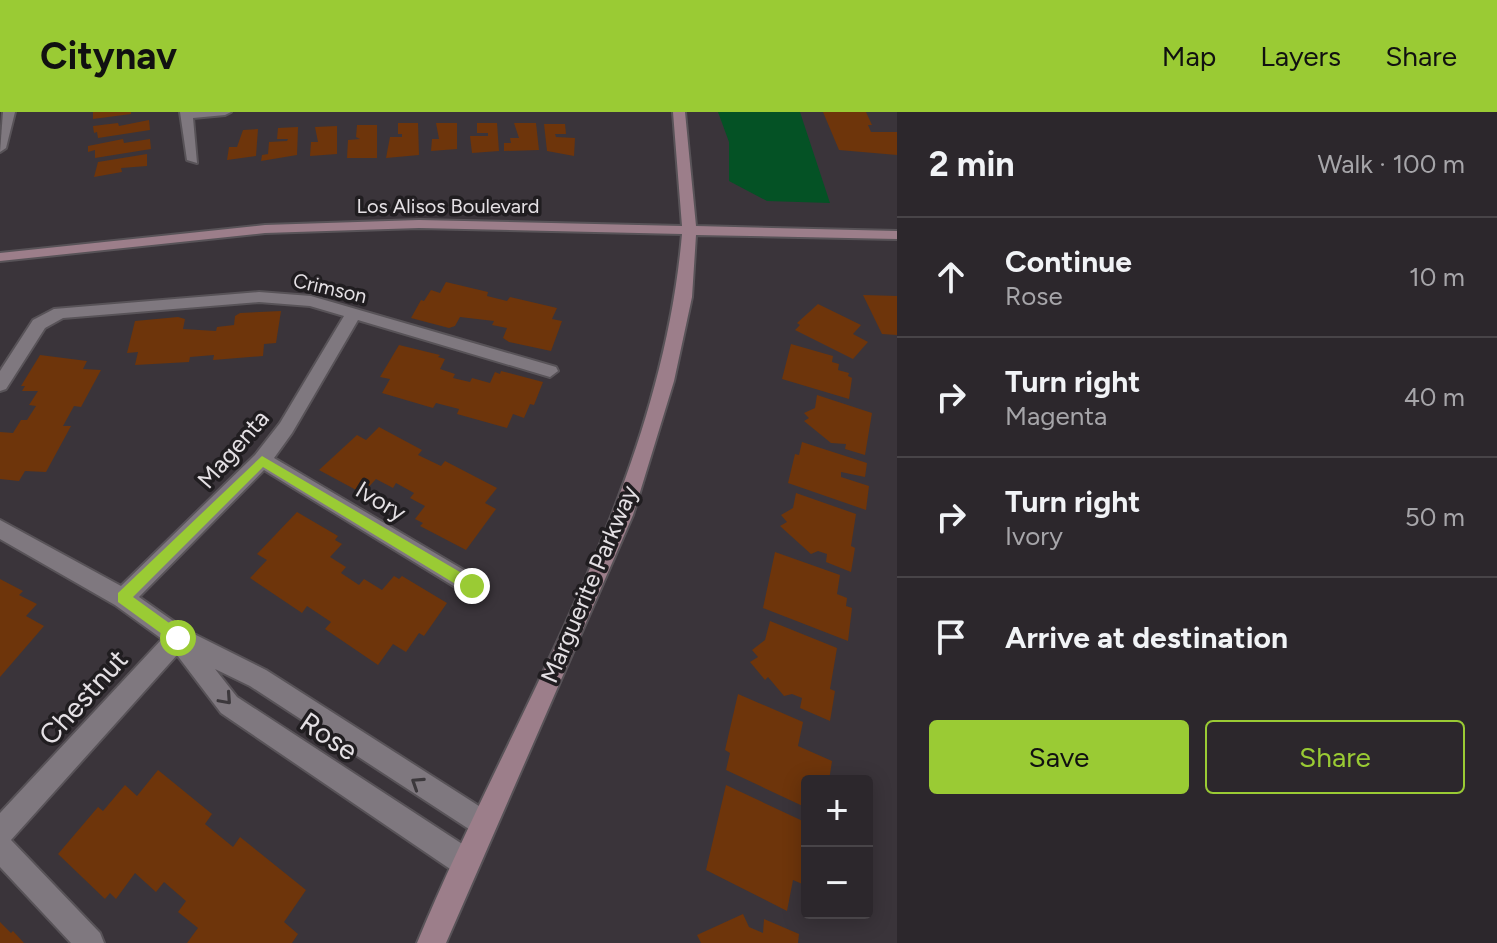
<!DOCTYPE html>
<html lang="en">
<head>
<meta charset="utf-8">
<style>
  body { margin:0; font-family:Figtree,sans-serif; background:#383338; color:#f1f3f6 }
  .controls { position:absolute; right:24px; bottom:24px; display:grid; overflow:hidden; border-radius:8px; box-shadow:0 4px 20px #0003 }
  .controls button { width:72px; height:72px; display:grid; place-items:center; padding:0; border:0; border-bottom:2px solid #484448; background:#2c272c; color:#f1f3f6; font:40px sans-serif }
  .stop { position:absolute; width:24px; height:24px; margin:-18px; border:6px solid #9acb34; border-radius:50%; background:#fff }
  .stop.end { background:#9acb34; border-color:#fff; box-shadow:0 2px 8px #0008 }
  .list { margin:0; padding:0; list-style:none }
  h2 { display:flex; justify-content:space-between; align-items:center; height:104px; margin:0; padding:0 32px; font-size:34px }
  h2 small { font-size:26px; font-weight:400; color:#a6a5a9 }
  .list li { display:grid; grid-template-columns:52px 1fr auto; gap:24px; align-items:center; box-sizing:border-box; height:120px; padding:0 32px; border-top:2px solid #484448 }
  .list b { display:block; font-size:30px; white-space:nowrap }
  .list p { margin:0; font-size:26px; white-space:nowrap; color:#a6a5a9 }
  .list em { font-size:26px; font-style:normal; color:#a6a5a9 }
  .actions { display:flex; gap:16px; padding:24px 32px }
  .actions a { flex:1; padding:18px 0; border:2px solid #9acb34; border-radius:8px; text-align:center; font-size:28px; color:#9acb34 }
  .actions .main { background:#9acb34; color:#111 }
  .icon { flex:none; width:44px; height:44px; fill:none; stroke:currentColor; stroke-width:2; stroke-linecap:round; stroke-linejoin:round }
  .map { position:relative; flex:none; width:897px; height:831px; overflow:hidden }
  header { display:flex; align-items:center; gap:48px; box-sizing:border-box; height:112px; padding:0 40px; background:#9acb34; color:#111 }
  header strong { font-size:38px }
  nav { display:flex; gap:44px; margin-inline-start:auto; font-size:28px }
  main { display:flex }
  aside { flex:1; background:#2c272c }
  .map>svg:first-child { display:block }
  .green { fill:#045225 }
  .building { fill:#6e350b }
  .lines { fill:none; stroke-linecap:round; stroke-linejoin:round }
  .minor-casing { stroke:#585358; stroke-width:4 }
  .secondary-casing { stroke:#585358; stroke-width:4 }
  .minor { fill:#7f787f; fill-rule:evenodd }
  .secondary { fill:#9c7e8a; fill-rule:evenodd }
  .oneway { stroke:#3c383c }
  .route { fill:#9acb34 }
  .labels { text-anchor:middle; dominant-baseline:central; stroke-width:7; stroke-linejoin:round; paint-order:stroke }
  .far-street-label { font-size:20px; fill:#e4e0e4; stroke:#201d20 }
  .street-label { font-size:24px; fill:#e4e0e4; stroke:#201d20 }
  .near-street-label { font-size:28px; fill:#e4e0e4; stroke:#201d20 }
</style>
</head>
<body>
<header>
<strong>Citynav</strong>
<nav><a>Map</a><a>Layers</a><a>Share</a></nav>
</header>
<main>
<div class="map">
<svg width="897" height="831" viewBox="0 0 897 831">
  <rect width="100%" height="100%" fill="#3a343a"/>
  <!-- green -->
  <polygon class="green" points="718,0 800,0 830,91 767,89 729,69 729,30"/>
  <!-- building -->
  <g class="building">
    <polygon points="93,0 131,0 131,2 93,7"/>
    <polygon points="823,0 866,0 872,13 868,13 871,20 897,20 897,43 839,38"/>
    <polygon points="149,8 150,18 98,26 97,20 94,21 93,14 118,11 119,14"/>
    <polygon points="398,11 418,11 419,43 386,46 390,25 402,25 402,22 398,22"/>
    <polygon points="436,11 457,11 457,37 431,39 432,27 439,27"/>
    <polygon points="477,11 497,11 499,39 472,41 470,24 488,24 488,21 477,21"/>
    <polygon points="514,11 536,11 539,38 504,39 504,31 511,31 510,26 519,26"/>
    <polygon points="544,12 565,12 566,22 555,22 556,25 575,26 574,44 547,39"/>
    <polygon points="357,13 377,13 377,46 347,46 348,28 360,27 356,25"/>
    <polygon points="337,14 337,42 310,44 311,30 318,30 315,15"/>
    <polygon points="298,15 297,43 261,49 262,43 268,42 269,30 287,29 288,27 277,27 278,16"/>
    <polygon points="258,17 256,44 227,48 229,35 237,35 243,18"/>
    <polygon points="123,27 124,31 150,27 151,37 95,46 95,38 88,40 88,34"/>
    <polygon points="147,42 147,54 121,56 122,60 94,65 98,50"/>
    <polygon points="446,170 488,180 487,184 507,189 510,185 557,196 552,207 562,209 551,239 509,230 503,226 507,216 492,213 494,209 460,205 455,214 449,216 411,206 421,188 424,189 431,178 440,181"/>
    <polygon points="863,183 897,184 897,223 882,222"/>
    <polygon points="818,192 861,213 853,222 868,230 853,247 795,218 800,213 797,211"/>
    <polygon points="281,199 276,231 264,232 263,244 213,248 214,243 190,245 189,250 135,253 138,240 127,241 135,209 178,205 185,207 183,217 216,219 217,215 234,213 235,204 240,201"/>
    <polygon points="791,232 833,244 832,250 839,252 838,258 849,261 848,264 852,266 849,287 782,267"/>
    <polygon points="399,233 440,243 438,245 445,247 440,257 455,262 453,266 470,270 472,266 490,271 495,260 500,262 501,259 543,270 534,293 530,292 524,306 513,302 507,316 457,302 459,297 436,291 433,296 382,281 390,267 380,265"/>
    <polygon points="40,243 87,249 83,257 101,258 81,295 74,294 63,314 71,314 46,360 25,359 19,369 0,367 0,320 13,321 21,308 27,308 36,294 29,293 38,279 22,279 25,274 21,274"/>
    <polygon points="817,283 872,301 865,343 845,337 846,332 831,331 804,309 809,306 804,301 815,296"/>
    <polygon points="379,315 422,338 418,343 441,354 445,349 497,376 485,391 496,397 466,438 420,414 423,411 415,407 425,394 410,386 414,381 396,371 393,376 376,367 365,379 360,376 358,379 319,358 357,323 366,328"/>
    <polygon points="802,330 867,351 865,365 841,360 841,365 869,374 866,398 788,371 795,342 799,343"/>
    <polygon points="796,381 856,402 851,434 855,436 851,460 826,450 827,442 818,439 811,442 780,414 787,410 781,403 793,396"/>
    <polygon points="297,400 338,424 335,428 342,432 330,445 346,455 341,461 359,473 364,467 382,478 394,464 399,467 402,464 447,491 424,524 419,521 406,540 393,532 378,553 325,517 331,510 307,494 302,501 250,466 267,448 257,442"/>
    <polygon points="775,440 840,463 837,482 847,486 846,494 852,496 848,529 763,496"/>
    <polygon points="0,467 23,479 19,483 37,492 26,504 44,514 0,565"/>
    <polygon points="770,509 837,536 830,577 835,579 830,609 800,596 802,586 792,582 784,584 768,565 765,568 750,550 758,545 752,538 765,528"/>
    <polygon points="738,582 803,610 798,634 832,649 829,669 807,669 807,696 726,658 730,641 725,638"/>
    <polygon points="158,658 212,702 205,712 233,735 240,725 306,778 284,810 298,822 292,831 187,831 198,816 178,800 186,789 164,770 156,780 135,761 116,787 110,781 105,787 58,742 98,695 103,699 125,673 137,684"/>
    <polygon points="726,673 807,711 807,774 793,768 787,799 706,758"/>
    <polygon points="743,802 749,815 763,821 764,807 799,822 798,831 701,831 697,823"/>
    <polygon points="0,810 11,821 13,819 24,831 0,831"/>
  </g>
  <g class="lines">
    <!-- minor casing -->
    <g class="minor-casing">
      <g id="minor">
        <polygon points="3,0 15,0 6,36 0,40"/>
        <polygon points="180,0 231,0 225,3 193,6 197,51 187,48"/>
        <polygon points="259,180 311,184 556,255 558,259 550,265 358,208 292,321 274,346 479,467 483,474 479,481 472,484 465,481 264,358 139,485 186,518 266,558 493,703 497,712 493,721 484,725 475,721 250,574 215,557 237,585 476,741 479,751 476,761 466,764 456,761 221,601 177,543 11,728 100,821 104,831 71,831 0,755 0,701 162,527 115,493 0,427 0,408 121,474 255,343 280,311 344,204 310,194 259,190 63,206 45,216 6,277 0,279 0,259 33,208 54,197"/>
      </g>
    </g>
    <!-- secondary casing -->
    <g class="secondary-casing">
      <path id="secondary" d="M673,0H685L696,114L897,119V127L696,123L692,185L674,269L633,403L446,831H417C513,599 660,378 682,122L419,116L265,121L0,149V141L265,113L419,108L682,114Z"/>
    </g>
    <!-- minor -->
    <use href="#minor" class="minor"/>
    <!-- secondary -->
    <use href="#secondary" class="secondary"/>
  </g>
  <!-- one-way arrows -->
  <defs><path id="oneway-chevron" d="M-2-3.5L2.5 0L-2 3.5" fill="none" stroke-width="1.6" stroke-linecap="round" stroke-linejoin="round" transform="scale(2)"/></defs>
  <g class="oneway">
    <use href="#oneway-chevron" transform="translate(226 587) rotate(48)"/>
    <use href="#oneway-chevron" transform="translate(417 671) rotate(-147)"/>
  </g>
  <!-- route -->
  <polygon class="route" points="262,344 477,470 477,479 467,479 263,355 133,485 183,521 183,530 173,530 118,490 118,481"/>
  <g class="labels">
    <!-- far-street labels -->
    <g class="far-street-label">
      <text x="448" y="94">Los Alisos Boulevard</text>
      <text transform="translate(330 176) rotate(13)">Crimson</text>
    </g>
    <!-- street labels -->
    <g class="street-label">
      <text transform="translate(233 337) rotate(-49)">Magenta</text>
      <text transform="translate(381 389) rotate(31)">Ivory</text>
      <text transform="translate(589 472) rotate(-67)">Marguerite Parkway</text>
    </g>
    <!-- near-street labels -->
    <g class="near-street-label">
      <text transform="translate(83 585) rotate(-48)">Chestnut</text>
      <text transform="translate(329 624) rotate(34)">Rose</text>
    </g>
  </g>
</svg>
<div class="controls">
<button>+</button>
<button>−</button>
</div>
<div class="stop" style="left:178px;top:526px"></div>
<div class="stop end" style="left:472px;top:474px"></div>
</div>
<aside>
<h2>2 min<small>Walk · 100 m</small></h2>
<ul class="list">
<li><svg class="icon" aria-label="ahead" viewBox="0 0 24 24"><path d="M12 20V5M6 11l6-6 6 6"/></svg><div><b>Continue</b><p>Rose</p></div><em>10 m</em></li>
<li><svg class="icon" aria-label="right" viewBox="0 0 24 24"><path d="M7 20v-9h11M14 6l5 5-5 5"/></svg><div><b>Turn right</b><p>Magenta</p></div><em>40 m</em></li>
<li><svg class="icon" aria-label="right" viewBox="0 0 24 24"><path d="M7 20v-9h11M14 6l5 5-5 5"/></svg><div><b>Turn right</b><p>Ivory</p></div><em>50 m</em></li>
<li><svg class="icon" aria-label="arrive" viewBox="0 0 24 24"><path d="M6 21V4h12l-3 4 3 4H6"/></svg><div><b>Arrive at destination</b></div></li>
</ul>
<div class="actions"><a class="main">Save</a><a>Share</a></div>
</aside>
</main>
</body>
</html>
